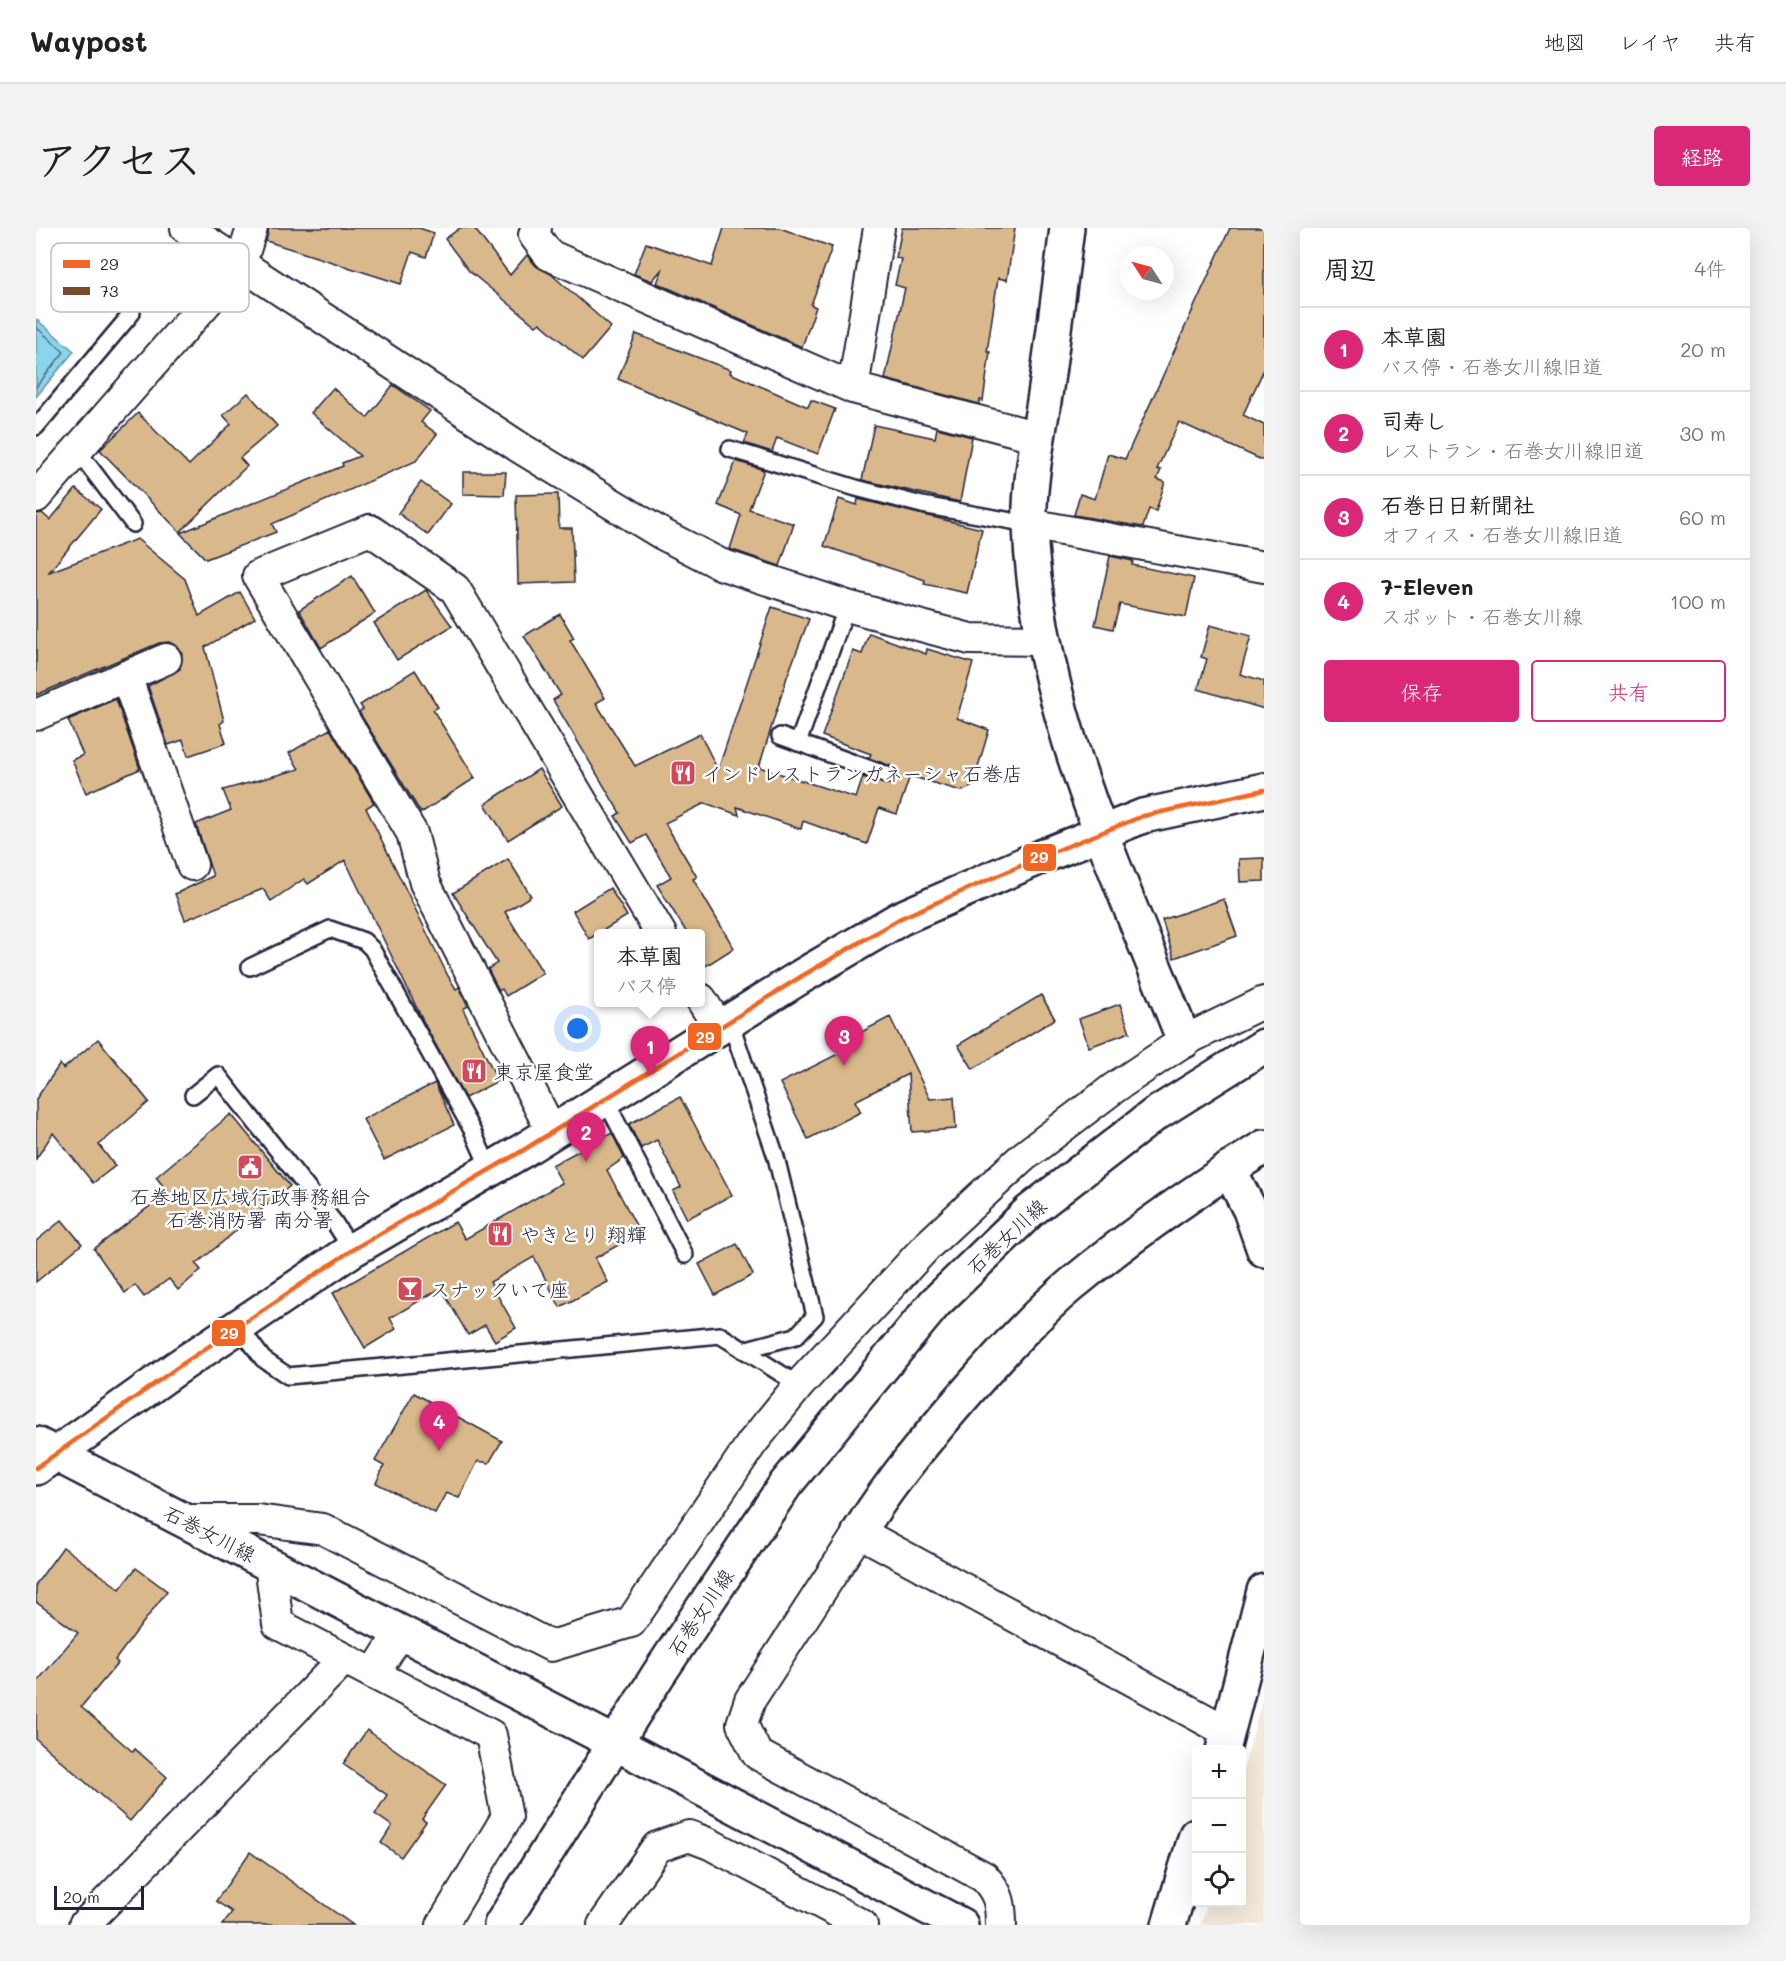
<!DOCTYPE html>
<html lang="ja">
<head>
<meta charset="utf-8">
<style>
  body { margin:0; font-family:Mali,"Klee One",sans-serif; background:#f2f2f2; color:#202124 }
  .controls { position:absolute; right:18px; bottom:18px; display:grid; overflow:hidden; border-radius:6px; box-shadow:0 6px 24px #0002 }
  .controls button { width:54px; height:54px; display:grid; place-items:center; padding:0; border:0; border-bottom:2px solid #e0e0e0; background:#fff; color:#202124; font:30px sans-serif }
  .compass { position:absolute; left:1084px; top:18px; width:54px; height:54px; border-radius:50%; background:#fff; box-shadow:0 6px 24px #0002; rotate:306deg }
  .scale { position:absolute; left:18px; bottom:15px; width:90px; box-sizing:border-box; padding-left:6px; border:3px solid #22223b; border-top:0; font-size:16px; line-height:21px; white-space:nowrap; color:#22223b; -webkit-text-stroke:4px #fff; paint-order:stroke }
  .you { position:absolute; left:542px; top:801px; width:21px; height:21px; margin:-15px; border:4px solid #fff; border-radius:50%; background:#1a73e8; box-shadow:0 0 0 9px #1a73e833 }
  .badge { display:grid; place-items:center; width:39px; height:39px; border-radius:50%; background:#db2777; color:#fff; font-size:20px; font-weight:700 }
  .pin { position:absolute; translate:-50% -50px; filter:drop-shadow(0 2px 3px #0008) }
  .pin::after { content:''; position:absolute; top:32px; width:21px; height:18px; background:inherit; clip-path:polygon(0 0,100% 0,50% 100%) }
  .popup { position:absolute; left:558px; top:701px; width:111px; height:78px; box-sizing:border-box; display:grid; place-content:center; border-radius:6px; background:#fff; filter:drop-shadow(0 2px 4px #0005); font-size:20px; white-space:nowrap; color:#757577 }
  .popup b { font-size:22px; color:#202124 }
  .popup::after { content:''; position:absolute; left:50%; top:100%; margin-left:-12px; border:12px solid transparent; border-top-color:#fff }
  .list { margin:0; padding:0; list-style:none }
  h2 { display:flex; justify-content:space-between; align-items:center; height:78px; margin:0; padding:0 24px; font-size:26px }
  h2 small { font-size:20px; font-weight:400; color:#757577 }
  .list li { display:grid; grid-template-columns:39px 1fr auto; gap:18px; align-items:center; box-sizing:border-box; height:84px; padding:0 24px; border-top:2px solid #e0e0e0 }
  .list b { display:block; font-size:22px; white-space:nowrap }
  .list p { margin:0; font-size:20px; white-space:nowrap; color:#757577 }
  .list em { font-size:20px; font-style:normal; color:#757577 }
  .actions { display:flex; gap:12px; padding:18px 24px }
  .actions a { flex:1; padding:14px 0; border:2px solid #db2777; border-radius:6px; text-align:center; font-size:21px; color:#db2777 }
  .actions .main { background:#db2777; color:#fff }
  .icon { flex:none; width:33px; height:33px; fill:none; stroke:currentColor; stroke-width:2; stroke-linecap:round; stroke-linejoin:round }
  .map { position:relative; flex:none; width:1228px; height:1697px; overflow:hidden; border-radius:6px }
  header { display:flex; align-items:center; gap:36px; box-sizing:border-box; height:84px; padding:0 30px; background:#fff; border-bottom:2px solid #e0e0e0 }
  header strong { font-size:28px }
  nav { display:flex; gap:33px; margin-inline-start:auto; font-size:21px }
  .intro { display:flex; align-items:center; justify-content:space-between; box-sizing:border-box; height:144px; padding:0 36px }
  h1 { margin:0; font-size:42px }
  .button { padding:15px 27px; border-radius:6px; background:#db2777; color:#fff; font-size:21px; font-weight:700 }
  main { display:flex; gap:36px; padding:0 36px }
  aside { flex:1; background:#fff; border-radius:6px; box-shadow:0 6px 24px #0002 }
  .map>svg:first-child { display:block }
  .built { fill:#f4eadc }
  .water { fill:#8bd5eb; stroke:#618da5; stroke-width:1.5 }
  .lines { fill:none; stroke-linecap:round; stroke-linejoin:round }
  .shore { stroke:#4c6a81; stroke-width:1.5 }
  .building { fill:#d9b98c; stroke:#22223b; stroke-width:1.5 }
  .service-casing { stroke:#22223b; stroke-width:20 }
  .minor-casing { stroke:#22223b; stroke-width:34 }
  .tertiary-casing { stroke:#22223b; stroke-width:38 }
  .secondary-casing { stroke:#22223b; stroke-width:38 }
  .service { stroke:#fff; stroke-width:15 }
  .minor { stroke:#fff; stroke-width:30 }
  .tertiary { stroke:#fff; stroke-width:33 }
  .secondary { stroke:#fff; stroke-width:33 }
  .bus-1-casing { stroke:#fff; stroke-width:9 }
  .bus-1 { stroke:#f26522; stroke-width:4.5 }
  .labels { text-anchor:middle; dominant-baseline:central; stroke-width:5; stroke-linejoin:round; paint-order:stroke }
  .poi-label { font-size:20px; fill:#22223b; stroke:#fff; text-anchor:start }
  .street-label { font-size:20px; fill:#22223b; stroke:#fff }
  .key { fill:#fff; stroke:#bdbdc4; stroke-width:1.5 }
  .key-label { font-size:16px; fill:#22223b }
  .line-badge { stroke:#fff; stroke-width:2 }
  .badge-label { font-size:16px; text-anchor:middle; font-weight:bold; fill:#fff }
</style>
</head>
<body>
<header>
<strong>Waypost</strong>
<nav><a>地図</a><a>レイヤ</a><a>共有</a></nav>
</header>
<div class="intro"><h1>アクセス</h1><a class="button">経路</a></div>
<main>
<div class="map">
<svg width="1228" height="1697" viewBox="0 0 1228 1697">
  <rect width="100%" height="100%" fill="#fff"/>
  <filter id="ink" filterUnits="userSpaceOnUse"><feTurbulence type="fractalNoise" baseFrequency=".0167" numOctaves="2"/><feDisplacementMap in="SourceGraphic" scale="12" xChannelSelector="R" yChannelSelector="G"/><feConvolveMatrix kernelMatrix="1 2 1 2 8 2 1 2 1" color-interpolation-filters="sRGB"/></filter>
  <g filter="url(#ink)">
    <!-- built -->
    <polygon class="built" points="1228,1464 1228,1697 1165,1697 1171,1675 1206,1674 1206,1547"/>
    <!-- water -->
    <polygon class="water" points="0,91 38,123 0,169"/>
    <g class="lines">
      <!-- shore -->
      <polyline class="shore" points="0,99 28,124 0,159"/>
    </g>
    <!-- building -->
    <g class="building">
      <polygon points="233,0 383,0 398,5 390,29 376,24 365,56 230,13"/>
      <polygon points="424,0 438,0 474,47 491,27 500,38 515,46 575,99 547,132 504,95 500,98 433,43 409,11"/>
      <polygon points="688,0 744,0 796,19 775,77 780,79 766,119 621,55 627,40 616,53 598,46 610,15 676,38"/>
      <polygon points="866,0 979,0 971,52 962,50 951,124 954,124 947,173 944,172 943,176 849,151 869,60 859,57 865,31 860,30"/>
      <polygon points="1194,0 1228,0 1228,141 1207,187 1228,197 1228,233 1143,194 1121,241 1125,242 1121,251 1129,254 1120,283 1113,281 1107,299 1038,287 1044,266 1059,271 1072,226 1089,231"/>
      <polygon points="600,106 695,142 694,145 772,179 775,172 799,181 782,226 741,210 736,224 708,215 712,206 582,151"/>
      <polygon points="357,157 394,183 385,194 401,206 380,233 236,296 240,304 170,331 144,305 307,238 306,235 324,228 275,185 297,160 331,190"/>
      <polygon points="212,165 241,198 204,230 211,238 144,304 64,222 102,185 153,237 195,196 187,187"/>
      <polygon points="838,197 899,210 901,200 936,209 924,274 826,252"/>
      <polygon points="700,233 728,242 713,281 758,296 744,338 694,321 705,287 682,277"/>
      <polygon points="427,244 470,244 468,267 427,266"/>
      <polygon points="385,254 415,276 392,307 362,285"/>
      <polygon points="40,261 65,281 13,344 101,311 149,351 163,388 204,364 219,390 169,419 188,493 184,496 190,515 152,528 147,512 132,517 112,458 144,441 146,425 141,418 133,414 123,415 0,467 0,286 6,285 14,292"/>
      <polygon points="522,266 523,300 536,300 538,354 482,356 480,267"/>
      <polygon points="803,271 821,277 822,271 946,301 931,365 888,356 889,352 788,318"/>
      <polygon points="1074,328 1097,333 1096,337 1158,350 1150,389 1084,376 1077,401 1059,397"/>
      <polygon points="316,348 339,385 285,420 263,382"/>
      <polygon points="390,362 416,398 361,432 338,395"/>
      <polygon points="736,379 773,391 751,449 723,539 820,570 827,549 848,556 858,554 860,545 855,538 833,530 835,526 786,508 817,423 826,426 833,405 890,426 891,421 937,435 921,490 953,502 936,559 925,563 874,548 861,586 843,580 831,616 767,593 765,601 701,579 703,587 669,575 629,595 661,649 657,651 698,720 665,741 665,705 651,705 621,657 635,649 610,607 596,615 579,588 584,585 517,472 525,467 488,408 524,386 538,410 534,412 569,470 560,475 599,538 664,506 682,542"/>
      <polygon points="1174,397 1215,408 1204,446 1228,453 1228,481 1162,461 1171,431 1165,429"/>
      <polygon points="379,442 402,479 397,482 439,550 385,585 323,484 327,481 324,477"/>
      <polygon points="80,471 104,541 50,565 36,532 47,527 32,492"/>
      <polygon points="294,501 338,575 330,580 412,748 420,761 423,759 432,778 427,781 462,853 429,870 390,799 309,632 272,656 268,651 235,673 227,661 149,692 139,666 177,648 160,596 195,582 187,562 263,541 253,525"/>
      <polygon points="503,541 526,578 472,612 449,576"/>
      <polygon points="1228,630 1228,653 1204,654 1203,631"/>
      <polygon points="472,631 495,668 469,684 507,745 470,768 466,761 463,763 452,741 461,735 417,665"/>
      <polygon points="574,660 591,688 553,711 537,683"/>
      <polygon points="1188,671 1201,708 1138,730 1126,692"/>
      <polygon points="1005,767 1019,791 937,841 922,817"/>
      <polygon points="1084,776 1094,804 1053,819 1043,791"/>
      <polygon points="854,789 894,871 918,869 920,901 876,904 872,846 819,873 825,884 772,911 744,855 816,819 812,811"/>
      <polygon points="62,811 113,874 63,917 79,938 57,955 17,905 0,931 0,871 24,836 27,841"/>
      <polygon points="399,855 418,897 348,932 327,891"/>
      <polygon points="644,869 696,967 651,991 637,963 645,959 621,912 605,920 593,896"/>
      <polygon points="195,886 254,958 160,1036 165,1042 142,1062 133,1051 108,1069 99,1057 89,1065 58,1021 132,964 120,949"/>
      <polygon points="576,905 588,930 571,942 604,1005 559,1030 572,1054 524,1079 498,1029 454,1054 480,1100 459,1113 449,1097 432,1107 405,1060 354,1090 360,1101 329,1120 297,1065 419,994 429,1011 526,955 516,937"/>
      <polygon points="26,992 46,1016 0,1054 0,1013"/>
      <polygon points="701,1016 717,1047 679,1067 663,1036"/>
      <polygon points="378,1165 466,1213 453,1235 442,1233 423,1270 410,1265 399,1285 340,1255 348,1238 339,1233"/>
      <polygon points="27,1319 84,1361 100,1340 131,1363 79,1432 82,1435 45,1479 97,1524 99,1521 131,1549 94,1593 0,1511 0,1455 42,1405 0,1374 0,1356"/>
      <polygon points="331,1502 410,1557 386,1591 390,1594 365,1629 345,1615 356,1598 339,1586 351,1567 307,1536"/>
      <polygon points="214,1624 259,1656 317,1697 186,1697 196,1684 180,1673"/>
    </g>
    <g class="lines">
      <!-- service casing -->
      <g class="service-casing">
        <g id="service">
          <polyline points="0,199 96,85"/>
          <polyline points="694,221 820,260 886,277 993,296"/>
          <polyline points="41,222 97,296"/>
          <polyline points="744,508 851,547"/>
          <polyline points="762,515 811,378"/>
          <polyline points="214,739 294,701 328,713 336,721 437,904 454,942"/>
          <polyline points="694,793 740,929 779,1088 760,1108 707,1122"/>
          <polyline points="157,867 182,847 298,994 316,1022"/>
          <polyline points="569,871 649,1027"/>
          <polyline points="202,1097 227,1131 252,1148 684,1107 763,1157"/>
        </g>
      </g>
      <!-- minor casing -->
      <g class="minor-casing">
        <g id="minor">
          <polyline points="150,0 486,221 626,306 684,336 811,378 934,411 1005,412"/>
          <polyline points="500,0 498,7 513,27 817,160 1002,209"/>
          <polyline points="817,160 843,0"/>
          <polyline points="0,269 205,35 216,0"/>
          <polyline points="993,296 1228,339"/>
          <polyline points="90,448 156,637"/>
          <polyline points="0,487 130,431"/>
          <polyline points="665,771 683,800"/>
          <polyline points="516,904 389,655 376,605 222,348 334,302 419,361 625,706"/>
          <polyline points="151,1292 222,1292 287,1301 515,1418 595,1394 716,1215 763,1157 892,1017 987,929 1078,860 1148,813 1228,774"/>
          <polyline points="234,1336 242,1396 455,1507 471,1589 406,1697"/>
          <polyline points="338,1446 365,1403"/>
          <polyline points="48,1697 308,1431"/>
          <polyline points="567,1697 621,1619 653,1608 674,1616 826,1697"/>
          <path d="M965,1697C965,1676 963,1665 948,1649L721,1526L706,1496L714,1472L823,1304L1192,1504"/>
        </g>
      </g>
      <!-- tertiary casing -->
      <g class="tertiary-casing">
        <g id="tertiary">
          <path d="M1031,0C1024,56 1017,111 1009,167C1003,205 992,260 994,298C1001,481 1083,645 1148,813"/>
          <polyline points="1193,941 1214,982 1228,1022"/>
          <polyline points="0,1240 142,1139 316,1022 486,923 766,748 865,690 1007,628 1107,588 1228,562"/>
          <path d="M823,1304C856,1251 896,1204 937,1157C968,1122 1000,1086 1036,1056C1096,1006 1162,961 1228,919"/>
          <polyline points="579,1515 925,1697"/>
          <polyline points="1187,1522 1228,1363"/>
          <polyline points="1133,1697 1160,1607"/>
        </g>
      </g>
      <!-- secondary casing -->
      <g class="secondary-casing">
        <g id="secondary">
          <polyline points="0,1216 579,1515"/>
          <polyline points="465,1697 622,1447 749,1257 899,1075 994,983 1118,887 1228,818"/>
        </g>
      </g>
      <!-- service -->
      <use href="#service" class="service"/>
      <!-- minor -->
      <use href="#minor" class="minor"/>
      <!-- tertiary -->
      <use href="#tertiary" class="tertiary"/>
      <!-- secondary -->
      <use href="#secondary" class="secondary"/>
      <!-- bus-1 casing -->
      <g class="bus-1-casing">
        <polyline id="bus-1" points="0,1240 142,1139 316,1022 486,923 766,748 865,690 1007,628 1107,588 1228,562"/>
      </g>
      <!-- bus-1 -->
      <use href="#bus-1" class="bus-1"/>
    </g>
  </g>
  <!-- icons -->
  <defs>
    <g id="restaurant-square" transform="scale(1.35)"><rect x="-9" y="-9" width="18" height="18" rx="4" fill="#d1495b" stroke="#fff"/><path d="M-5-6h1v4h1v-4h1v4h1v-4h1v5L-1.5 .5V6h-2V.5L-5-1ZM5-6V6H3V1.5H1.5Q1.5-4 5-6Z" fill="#fff"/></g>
    <g id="civic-square" transform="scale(1.35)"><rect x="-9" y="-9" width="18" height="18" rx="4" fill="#d1495b" stroke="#fff"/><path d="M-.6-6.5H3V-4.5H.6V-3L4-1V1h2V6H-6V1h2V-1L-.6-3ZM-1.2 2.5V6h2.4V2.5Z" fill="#fff"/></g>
    <g id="bar-square" transform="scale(1.35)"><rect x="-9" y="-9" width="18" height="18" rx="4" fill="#d1495b" stroke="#fff"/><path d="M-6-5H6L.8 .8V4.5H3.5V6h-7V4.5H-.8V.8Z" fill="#fff"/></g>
  </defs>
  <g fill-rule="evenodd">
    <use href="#restaurant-square" x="647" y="545"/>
    <use href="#restaurant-square" x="438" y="843"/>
    <use href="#civic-square" x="214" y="939"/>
    <use href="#restaurant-square" x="464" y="1006"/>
    <use href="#bar-square" x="374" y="1061"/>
  </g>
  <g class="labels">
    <!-- poi labels -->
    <g class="poi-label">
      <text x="666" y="545">インドレストランガネーシャ石巻店</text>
      <text x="458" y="843">東京屋食堂</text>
      <text x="214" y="968" text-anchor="middle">石巻地区広域行政事務組合<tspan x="214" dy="23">石巻消防署 南分署</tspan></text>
      <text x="484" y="1006">やきとり 翔輝</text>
      <text x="394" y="1061">スナックいて座</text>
    </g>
    <!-- street labels -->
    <g class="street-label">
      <text transform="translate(970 1008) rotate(-43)">石巻女川線</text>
      <text transform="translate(174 1305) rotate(27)">石巻女川線</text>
      <text transform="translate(664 1384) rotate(-56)">石巻女川線</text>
    </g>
  </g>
  <!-- legend -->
  <rect x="15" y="15" width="198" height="69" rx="9" class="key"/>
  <rect x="27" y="32" width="27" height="8" fill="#f26522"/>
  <rect x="27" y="59" width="27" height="8" fill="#7a4b2a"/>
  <g class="key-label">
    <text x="64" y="42">29</text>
    <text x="64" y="69">73</text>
  </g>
  <g class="line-badge">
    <rect x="986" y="615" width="35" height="29" rx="6" fill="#f26522"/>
    <rect x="651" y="794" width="35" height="29" rx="6" fill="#f26522"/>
    <rect x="175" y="1091" width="35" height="28" rx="6" fill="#f26522"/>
  </g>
  <g class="badge-label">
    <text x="1003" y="635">29</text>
    <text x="669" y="815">29</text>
    <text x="193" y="1111">29</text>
  </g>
</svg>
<div class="controls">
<button>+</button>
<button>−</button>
<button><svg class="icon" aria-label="locate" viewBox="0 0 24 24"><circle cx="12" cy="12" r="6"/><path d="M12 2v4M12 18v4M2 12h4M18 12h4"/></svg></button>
</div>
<svg class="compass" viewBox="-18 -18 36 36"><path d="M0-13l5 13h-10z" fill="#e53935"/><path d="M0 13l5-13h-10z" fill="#757577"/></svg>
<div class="scale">20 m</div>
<div class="you"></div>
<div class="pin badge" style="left:614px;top:848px">1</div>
<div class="popup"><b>本草園</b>バス停</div>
<div class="pin badge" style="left:550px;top:934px">2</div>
<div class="pin badge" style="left:808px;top:838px">3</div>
<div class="pin badge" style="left:403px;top:1223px">4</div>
</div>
<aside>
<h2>周辺<small>4件</small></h2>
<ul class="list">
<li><span class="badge">1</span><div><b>本草園</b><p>バス停 · 石巻女川線旧道</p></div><em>20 m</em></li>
<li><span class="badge">2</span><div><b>司寿し</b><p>レストラン · 石巻女川線旧道</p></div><em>30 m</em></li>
<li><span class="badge">3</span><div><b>石巻日日新聞社</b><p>オフィス · 石巻女川線旧道</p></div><em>60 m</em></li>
<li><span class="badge">4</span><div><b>7-Eleven</b><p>スポット · 石巻女川線</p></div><em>100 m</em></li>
</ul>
<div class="actions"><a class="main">保存</a><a>共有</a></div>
</aside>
</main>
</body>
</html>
